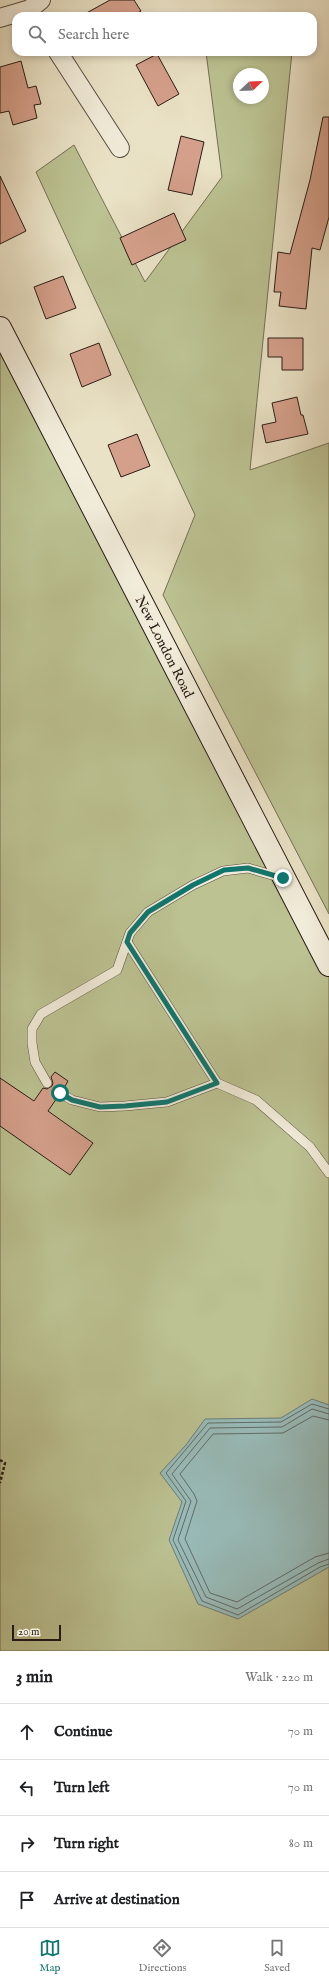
<!DOCTYPE html>
<html lang="en">
<head>
<meta charset="utf-8">
<style>
  body { margin:0; font-family:"IM FELL English",serif; background:#f2f2f2; color:#202124 }
  .compass { position:absolute; left:233px; top:68px; width:36px; height:36px; border-radius:50%; background:#fff; box-shadow:0 2px 6px #0003; rotate:67deg }
  .scale { position:absolute; left:12px; bottom:10px; width:49px; box-sizing:border-box; padding-left:4px; border:2px solid #291c16; border-top:0; font-size:11px; line-height:14px; white-space:nowrap; color:#291c16; -webkit-text-stroke:3px #f1ecda; paint-order:stroke }
  .stop { position:absolute; width:12px; height:12px; margin:-9px; border:3px solid #0f766e; border-radius:50%; background:#fff }
  .stop.end { background:#0f766e; border-color:#fff; box-shadow:0 1px 4px #0008 }
  .list { margin:0; padding:0; list-style:none }
  h2 { display:flex; justify-content:space-between; align-items:center; height:52px; margin:0; padding:0 16px; font-size:17px }
  h2 small { font-size:13px; font-weight:400; color:#757577 }
  .list li { display:grid; grid-template-columns:26px 1fr auto; gap:12px; align-items:center; box-sizing:border-box; height:56px; padding:0 16px; border-top:1px solid #e0e0e0 }
  .list b { display:block; font-size:15px; white-space:nowrap }
  .list em { font-size:13px; font-style:normal; color:#757577 }
  .icon { flex:none; width:22px; height:22px; fill:none; stroke:currentColor; stroke-width:2; stroke-linecap:round; stroke-linejoin:round }
  .map { position:relative; flex:none; width:329px; height:1651px; overflow:hidden }
  .search { position:absolute; background:#fff; box-shadow:0 2px 6px #0003; left:12px; right:12px; top:12px; height:44px; display:flex; align-items:center; gap:10px; box-sizing:border-box; padding:0 14px; border-radius:12px; color:#757577; font-size:15px }
  .sheet { height:276px; background:#fff }
  nav { display:flex; justify-content:space-around; align-items:center; box-sizing:border-box; height:56px; border-top:1px solid #e0e0e0; background:#fff; font-size:11px; color:#757577 }
  nav a { display:grid; justify-items:center; gap:2px }
  nav .on { color:#0f766e }
  .map>svg:first-child { display:block }
  .green { fill:#bcc292; stroke:#726f54; fill-rule:evenodd }
  .water { fill:#99bdbb; stroke:#6c7d79 }
  .lines { fill:none; stroke-linecap:round; stroke-linejoin:round }
  .shore { stroke:#616c68; stroke-width:1 }
  .building { fill:#d5a08b; stroke:#291c16 }
  .lane-casing { stroke:#594e42; stroke-width:10 }
  .street-casing { stroke:#594e42; stroke-width:20 }
  .secondary-casing { stroke:#291c16; stroke-width:24 }
  .path { stroke:#291c16; stroke-width:2.5; stroke-dasharray:3 2; stroke-linecap:butt }
  .lane { stroke:#f1ecda; stroke-width:9 }
  .street { stroke:#f1ecda; stroke-width:18 }
  .secondary { stroke:#f1ecda; stroke-width:22 }
  .route { stroke:#0f766e; stroke-width:5 }
  .labels { text-anchor:middle; dominant-baseline:central; stroke-width:3; stroke-linejoin:round; paint-order:stroke }
  .street-label { font-size:14px; fill:#291c16; stroke:#f1ecda }
</style>
</head>
<body>
<div class="map">
<svg width="329" height="1651" viewBox="0 0 329 1651">
  <rect width="100%" height="100%" fill="#eae2c6"/>
  <filter id="stains"><feTurbulence type="fractalNoise" baseFrequency=".005" numOctaves="4"/><feColorMatrix values="0 0 0 0 .2 0 0 0 0 .09 0 0 0 0 .02 0 0 0 .5 -.17"/></filter>
  <radialGradient id="worn" r=".72"><stop offset=".6" stop-color="#630" stop-opacity="0"/><stop offset="1" stop-color="#630" stop-opacity=".3"/></radialGradient>
  <!-- green -->
  <g class="green">
    <path d="M206,52H292L250,470L329,443V914L163,595L195,515L36,172L74,145L145,282L222,177ZM239,74H263V98H239Z"/>
    <polygon points="0,328 329,965 329,1651 0,1651"/>
  </g>
  <!-- water -->
  <polygon class="water" points="312,1399 329,1405 329,1567 238,1619 198,1604 169,1540 182,1502 160,1473 186,1445 205,1419 281,1418"/>
  <g class="lines">
    <!-- shore -->
    <g class="shore">
      <polyline points="329,1409 312,1404 281,1422 208,1423 166,1473 186,1501 173,1540 202,1601 238,1615 320,1567 329,1564"/>
      <polyline points="329,1414 312,1409 282,1427 210,1428 172,1474 191,1501 178,1540 206,1597 237,1609 318,1563 329,1559"/>
      <polyline points="329,1420 313,1416 283,1433 213,1434 180,1474 194,1494 197,1501 185,1539 210,1593 237,1602 315,1557 329,1553"/>
    </g>
  </g>
  <!-- building -->
  <g class="building">
    <polygon points="110,0 134,0 141,11 132,16 81,16"/>
    <polygon points="157,54 179,94 158,106 136,65"/>
    <polygon points="21,61 28,88 36,86 41,104 34,105 37,118 13,125 9,111 0,113 0,67"/>
    <polygon points="323,117 329,117 329,217 320,250 312,248 306,309 279,306 281,292 274,292 278,252 290,254 310,180"/>
    <polygon points="181,136 204,142 192,195 168,190"/>
    <polygon points="0,176 26,231 0,244"/>
    <polygon points="174,213 186,240 132,265 120,238"/>
    <polygon points="63,276 76,308 46,319 34,287"/>
    <polygon points="268,338 303,338 303,370 282,370 282,357 268,357"/>
    <polygon points="99,343 111,375 82,387 70,354"/>
    <polygon points="297,397 301,415 303,415 308,434 266,443 262,425 276,422 272,403"/>
    <polygon points="137,434 150,466 121,477 108,445"/>
    <polygon points="55,1072 68,1081 64,1088 60,1087 55,1090 54,1093 57,1098 48,1111 93,1143 70,1175 0,1126 0,1078 34,1101 43,1088 47,1089 52,1086 53,1083 51,1077"/>
  </g>
  <g class="lines">
    <!-- lane casing -->
    <g class="lane-casing">
      <g id="lane">
        <polyline points="127,942 217,1083"/>
        <polyline points="47,1083 35,1062 32,1043 32,1029 41,1014 117,970 130,933 148,912 193,885 223,871 248,868 282,878"/>
        <polyline points="60,1093 72,1100 100,1107 125,1106 167,1102 217,1083 256,1100 310,1147 329,1173"/>
      </g>
    </g>
    <!-- street casing -->
    <g class="street-casing">
      <g id="street">
        <polyline points="0,18 30,9 41,0"/>
        <polyline points="58,52 120,148"/>
      </g>
    </g>
    <!-- secondary casing -->
    <g class="secondary-casing">
      <polyline id="secondary" points="0,328 329,965"/>
    </g>
    <!-- path -->
    <polyline class="path" points="0,1460 5,1463 0,1483"/>
    <!-- lane -->
    <use href="#lane" class="lane"/>
    <!-- street -->
    <use href="#street" class="street"/>
    <!-- secondary -->
    <use href="#secondary" class="secondary"/>
  </g>
  <g class="lines">
    <!-- route -->
    <polyline class="route" points="60,1093 72,1100 100,1107 125,1106 167,1102 217,1083 127,942 130,933 148,912 193,885 224,870 248,868 283,878"/>
  </g>
  <g class="labels">
    <!-- street labels -->
    <g class="street-label">
      <text transform="translate(164 647) rotate(63)">New London Road</text>
    </g>
  </g>
  <rect width="100%" height="100%" filter="url(#stains)"/>
  <rect width="100%" height="100%" fill="url(#worn)"/>
</svg>
<svg class="compass" viewBox="-18 -18 36 36"><path d="M0-13l5 13h-10z" fill="#e53935"/><path d="M0 13l5-13h-10z" fill="#757577"/></svg>
<div class="scale">20 m</div>
<div class="stop" style="left:60px;top:1093px"></div>
<div class="stop end" style="left:283px;top:878px"></div>
<div class="search"><svg class="icon" aria-label="search" viewBox="0 0 24 24"><circle cx="10" cy="10" r="6"/><path d="M15 15l6 6"/></svg>Search here</div>
</div>
<section class="sheet">
<h2>3 min<small>Walk · 220 m</small></h2>
<ul class="list">
<li><svg class="icon" aria-label="ahead" viewBox="0 0 24 24"><path d="M12 20V5M6 11l6-6 6 6"/></svg><div><b>Continue</b></div><em>70 m</em></li>
<li><svg class="icon" aria-label="left" viewBox="0 0 24 24"><path d="M17 20v-9H6M10 6l-5 5 5 5"/></svg><div><b>Turn left</b></div><em>70 m</em></li>
<li><svg class="icon" aria-label="right" viewBox="0 0 24 24"><path d="M7 20v-9h11M14 6l5 5-5 5"/></svg><div><b>Turn right</b></div><em>80 m</em></li>
<li><svg class="icon" aria-label="arrive" viewBox="0 0 24 24"><path d="M6 21V4h12l-3 4 3 4H6"/></svg><div><b>Arrive at destination</b></div></li>
</ul>
</section>
<nav>
<a class="on"><svg class="icon" aria-label="map" viewBox="0 0 24 24"><path d="M3 6l6-2 6 2 6-2v14l-6 2-6-2-6 2zM9 4v14M15 6v14"/></svg>Map</a>
<a><svg class="icon" aria-label="directions" viewBox="0 0 24 24"><path d="M12 3l9 9-9 9-9-9zM9 14v-3h6M13 9l2 2-2 2"/></svg>Directions</a>
<a><svg class="icon" aria-label="saved" viewBox="0 0 24 24"><path d="M7 4h10v16l-5-4-5 4z"/></svg>Saved</a>
</nav>
</body>
</html>
